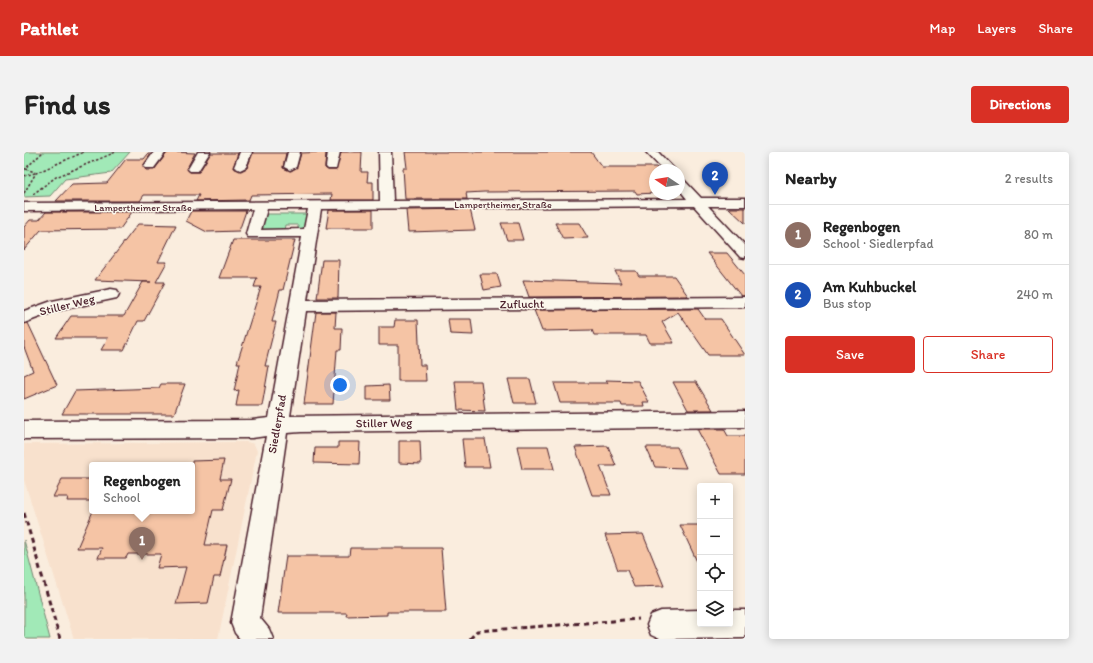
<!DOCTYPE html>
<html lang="en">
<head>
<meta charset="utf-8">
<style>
  body { margin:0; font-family:Itim,sans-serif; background:#f2f2f2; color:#222 }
  .controls { position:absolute; right:12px; bottom:12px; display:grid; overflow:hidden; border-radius:4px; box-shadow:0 2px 10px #0003 }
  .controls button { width:36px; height:36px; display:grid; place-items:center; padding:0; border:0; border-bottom:1px solid #e0e0e0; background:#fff; color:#222; font:20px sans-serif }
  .compass { position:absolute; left:625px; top:12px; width:36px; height:36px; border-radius:50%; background:#fff; box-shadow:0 2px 10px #0003; rotate:282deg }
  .you { position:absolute; left:316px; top:233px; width:14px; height:14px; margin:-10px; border:3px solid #fff; border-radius:50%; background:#1a73e8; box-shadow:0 0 0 6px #1a73e833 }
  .badge { display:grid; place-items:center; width:26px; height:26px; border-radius:50%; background:#d93025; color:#fff; font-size:13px; font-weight:700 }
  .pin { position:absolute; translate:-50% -33px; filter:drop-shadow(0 1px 2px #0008) }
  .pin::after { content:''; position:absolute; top:21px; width:14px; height:12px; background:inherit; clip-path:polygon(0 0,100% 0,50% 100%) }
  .popup { position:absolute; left:65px; top:310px; width:106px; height:52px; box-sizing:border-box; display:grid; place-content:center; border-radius:4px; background:#fff; filter:drop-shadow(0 1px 3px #0005); font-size:13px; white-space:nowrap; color:#767676 }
  .popup b { font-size:15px; color:#222 }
  .popup::after { content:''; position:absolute; left:50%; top:100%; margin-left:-8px; border:8px solid transparent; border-top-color:#fff }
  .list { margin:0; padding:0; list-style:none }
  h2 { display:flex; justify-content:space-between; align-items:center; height:52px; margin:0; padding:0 16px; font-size:17px }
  h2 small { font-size:13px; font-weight:400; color:#767676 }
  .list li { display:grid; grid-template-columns:26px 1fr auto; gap:12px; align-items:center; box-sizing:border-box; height:60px; padding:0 16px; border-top:1px solid #e0e0e0 }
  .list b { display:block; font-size:15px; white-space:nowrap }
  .list p { margin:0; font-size:13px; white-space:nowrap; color:#767676 }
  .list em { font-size:13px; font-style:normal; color:#767676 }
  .actions { display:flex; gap:8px; padding:12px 16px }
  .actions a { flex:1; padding:9px 0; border:1px solid #d93025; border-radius:4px; text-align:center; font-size:14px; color:#d93025 }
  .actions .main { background:#d93025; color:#fff }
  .icon { flex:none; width:22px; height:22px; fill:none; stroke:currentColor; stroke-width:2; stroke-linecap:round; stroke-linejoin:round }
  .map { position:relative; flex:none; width:721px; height:487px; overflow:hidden; border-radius:4px }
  header { display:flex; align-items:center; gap:24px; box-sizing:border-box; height:56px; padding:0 20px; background:#d93025; color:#fff }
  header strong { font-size:19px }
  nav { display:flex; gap:22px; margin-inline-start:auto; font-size:14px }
  .intro { display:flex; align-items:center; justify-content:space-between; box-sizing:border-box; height:96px; padding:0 24px }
  h1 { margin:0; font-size:28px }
  .button { padding:10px 18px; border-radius:4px; background:#d93025; color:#fff; font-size:14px; font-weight:700 }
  main { display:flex; gap:24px; padding:0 24px }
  aside { flex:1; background:#fff; border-radius:4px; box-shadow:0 2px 10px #0003 }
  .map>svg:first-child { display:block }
  .built { fill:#f8e1cd; fill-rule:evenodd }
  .green { fill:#a1e9b7; stroke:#768471 }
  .building { fill:#f5c4a5; stroke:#4a1f2b }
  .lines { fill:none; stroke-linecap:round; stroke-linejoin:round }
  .minor-casing { stroke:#4a1f2b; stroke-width:3 }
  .path-far1 { stroke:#4a1f2b; stroke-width:1.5; stroke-dasharray:2.5 2; stroke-linecap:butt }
  .path { stroke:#4a1f2b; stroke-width:3; stroke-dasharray:5 4; stroke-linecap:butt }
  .minor { fill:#fbf7ec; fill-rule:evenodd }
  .labels { text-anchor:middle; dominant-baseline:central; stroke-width:3; stroke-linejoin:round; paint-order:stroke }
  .far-street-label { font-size:10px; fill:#4a1f2b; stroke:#fbf7ec }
  .street-label { font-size:12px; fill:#4a1f2b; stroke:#fbf7ec }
</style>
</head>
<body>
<header>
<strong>Pathlet</strong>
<nav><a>Map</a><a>Layers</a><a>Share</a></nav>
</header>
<div class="intro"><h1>Find us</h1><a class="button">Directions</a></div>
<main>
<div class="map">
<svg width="721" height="487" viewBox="0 0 721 487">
  <rect width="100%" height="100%" fill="#faedde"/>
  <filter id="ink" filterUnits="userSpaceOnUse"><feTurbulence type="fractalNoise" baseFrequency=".025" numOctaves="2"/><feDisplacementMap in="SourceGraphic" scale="8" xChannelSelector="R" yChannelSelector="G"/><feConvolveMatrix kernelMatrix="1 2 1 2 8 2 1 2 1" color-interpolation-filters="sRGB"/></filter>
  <g filter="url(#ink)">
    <!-- built -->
    <path class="built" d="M223,290L230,292L233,299L194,487H50L0,328V292ZM68,313H168V359H68Z"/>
    <!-- green -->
    <g class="green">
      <polygon points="0,0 106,0 87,21 41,27 26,44 0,45"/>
      <polygon points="238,62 283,62 281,77 274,77 274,73 261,73 260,79 241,79 235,77"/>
      <polygon points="0,388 26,487 0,487"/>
    </g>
    <!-- building -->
    <g class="building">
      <polygon points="148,0 171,1 163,16 166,20 175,20 187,1 214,1 209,16 217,19 223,16 229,1 262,1 259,16 267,19 273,15 277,1 302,0 301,16 304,18 312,18 317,0 338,0 337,20 344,20 343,30 349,30 349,48 307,48 308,42 227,43 225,48 172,49 175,43 120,43 116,49 32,49 48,32 83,31 102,7 120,7 124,2 127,2 119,14 122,18 130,18 143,1"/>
      <polygon points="381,0 567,0 578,15 632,15 635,18 631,18 631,41 613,42 611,39 460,40 442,41 443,47 381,47 379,16 383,16"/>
      <polygon points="705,56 721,56 721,71"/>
      <polygon points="446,57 451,78 384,80 382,58"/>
      <polygon points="305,58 349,58 349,76 302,76"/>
      <polygon points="167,59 222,59 215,79 183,80 162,69"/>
      <polygon points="22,60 108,60 96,77 17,78 0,98 0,75 6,68 15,68"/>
      <polygon points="477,71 494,71 499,88 483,88"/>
      <polygon points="531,71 555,71 564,86 539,87"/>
      <polygon points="114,72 152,73 134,110 143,110 132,130 141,130 120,169 114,169 100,198 77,198 84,186 32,186 47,164 100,164 119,130 127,130 71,128"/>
      <polygon points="209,88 271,88 259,138 256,138 248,170 252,170 241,214 245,214 238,254 212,254 215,238 210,239 216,211 213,211 237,135 230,135 233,126 195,126"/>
      <polygon points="683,101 703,101 721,123 721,144 717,144"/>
      <polygon points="298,108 315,108 314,146 293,146"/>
      <polygon points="591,119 612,119 615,124 650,124 664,144 505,145 499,128 597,131"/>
      <polygon points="456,122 473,122 477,135 460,138"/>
      <polygon points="674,157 681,167 697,167 721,203 684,203 654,160 638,170 650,191 626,191 622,183 570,183 568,178 518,179 510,158"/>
      <polygon points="292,160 312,160 311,176 318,176 317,198 313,198 309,252 280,252"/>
      <polygon points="424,167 447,167 449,183 426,182"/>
      <polygon points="371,168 394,168 396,213 401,213 402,229 374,229 374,193 355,193 355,175 370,175"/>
      <polygon points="4,171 33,233 0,247 0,223 9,219 0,195 0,172"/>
      <polygon points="484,227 506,227 512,251 490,251"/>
      <polygon points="582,228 614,229 625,250 619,250 620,254 598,254 597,251 536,251 530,231 584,231"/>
      <polygon points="431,229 457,229 461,259 434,258"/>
      <polygon points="649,230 672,230 689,258 664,258"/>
      <polygon points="137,232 161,232 150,262 38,262 51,239 135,236"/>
      <polygon points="365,233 366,248 343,248 343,234"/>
      <polygon points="673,277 700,277 704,284 721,284 721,322 697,322"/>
      <polygon points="438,287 461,287 466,315 441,315"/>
      <polygon points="375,289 396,289 397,312 375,311"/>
      <polygon points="314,290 336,290 335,312 290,311 291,296 314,296"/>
      <polygon points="493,294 524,294 530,317 498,317"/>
      <polygon points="584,294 592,314 576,314 587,343 568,343 551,295"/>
      <polygon points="622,295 653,295 662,316 631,315"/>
      <polygon points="200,308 196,327 207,327 199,358 189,358 181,393 203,393 196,425 190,425 184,451 152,452 162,415 133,416 137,402 104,402 102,406 74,406 78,396 53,396 69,359 168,359 168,309"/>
      <polygon points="38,327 68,327 68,349 43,349 44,345 29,345"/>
      <polygon points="656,373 676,373 676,416"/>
      <polygon points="619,382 640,434 610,435 603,418 594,418 581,383"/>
      <polygon points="326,396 417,396 422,460 363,460 363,463 322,464 323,461 254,461 262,404 325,404"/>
    </g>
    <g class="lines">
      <!-- minor casing -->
      <g class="minor-casing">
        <g id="minor">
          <polygon points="130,0 142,0 130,16 122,16 120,14"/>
          <polygon points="174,0 186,0 174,19 166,19 164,17"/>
          <polygon points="216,0 228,0 222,15 216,18 210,15"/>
          <polygon points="264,0 276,0 272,15 266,18 260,15"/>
          <polygon points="304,0 316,0 312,17 304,17 302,15"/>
          <path d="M355,0H367L369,49L663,47L655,37V26L659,27L677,46H721V54H684L721,93V106L716,105L670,54L297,57L283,148L721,145V155L282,159L266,264L721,259V275L277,280L263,281L236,466L245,477L249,487H216L211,481L207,471L242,284L228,286L0,287V269L228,268L245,266L278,85H224L222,82L229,57L0,59V51L356,49ZM243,57H284L280,77L237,78Z"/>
          <polygon points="622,0 634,0 651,18 639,18"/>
          <polygon points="87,137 93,138 95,142 93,146 32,159 0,171 0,159 28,149"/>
          <polygon points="676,458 676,472 706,472 706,458 721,458 721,486 636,487 627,483 623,473 627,463 637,459"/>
        </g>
      </g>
      <!-- path-far1 -->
      <g class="path-far1">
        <polyline points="2,17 11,20"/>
        <polyline points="0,18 19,0"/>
        <polyline points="0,24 11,21"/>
        <polyline points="0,41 12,21 60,0"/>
        <polyline points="9,42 32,25 92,0"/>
      </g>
      <!-- path -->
      <g class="path">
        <polyline points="0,361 36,487"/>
        <polyline points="446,487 453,479 615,467"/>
      </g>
      <!-- minor -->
      <use href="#minor" class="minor"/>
    </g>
  </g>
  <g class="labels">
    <!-- far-street labels -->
    <g class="far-street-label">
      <text x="479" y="52">Lampertheimer Straße</text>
      <text x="119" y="55">Lampertheimer Straße</text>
    </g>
    <!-- street labels -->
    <g class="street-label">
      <text transform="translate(498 152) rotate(-1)">Zuflucht</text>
      <text transform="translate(43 153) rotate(-14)">Stiller Weg</text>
      <text transform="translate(360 271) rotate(-1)">Stiller Weg</text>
      <text transform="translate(253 272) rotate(-80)">Siedlerpfad</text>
    </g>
  </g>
</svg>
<div class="controls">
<button>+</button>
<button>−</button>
<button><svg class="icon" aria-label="locate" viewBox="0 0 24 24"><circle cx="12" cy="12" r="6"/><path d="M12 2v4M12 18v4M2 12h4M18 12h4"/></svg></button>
<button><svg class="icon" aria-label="layers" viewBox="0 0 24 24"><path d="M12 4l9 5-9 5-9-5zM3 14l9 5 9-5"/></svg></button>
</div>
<svg class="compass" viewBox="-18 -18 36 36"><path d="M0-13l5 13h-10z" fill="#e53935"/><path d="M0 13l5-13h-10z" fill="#767676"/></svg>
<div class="you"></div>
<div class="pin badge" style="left:118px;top:408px;background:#8d6e63">1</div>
<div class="popup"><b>Regenbogen</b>School</div>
<div class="pin badge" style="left:691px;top:43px;background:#1a4fb4">2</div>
</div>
<aside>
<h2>Nearby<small>2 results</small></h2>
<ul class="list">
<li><span class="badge" style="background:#8d6e63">1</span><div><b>Regenbogen</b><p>School · Siedlerpfad</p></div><em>80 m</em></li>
<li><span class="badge" style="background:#1a4fb4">2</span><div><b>Am Kuhbuckel</b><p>Bus stop</p></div><em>240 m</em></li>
</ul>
<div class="actions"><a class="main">Save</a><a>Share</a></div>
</aside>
</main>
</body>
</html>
